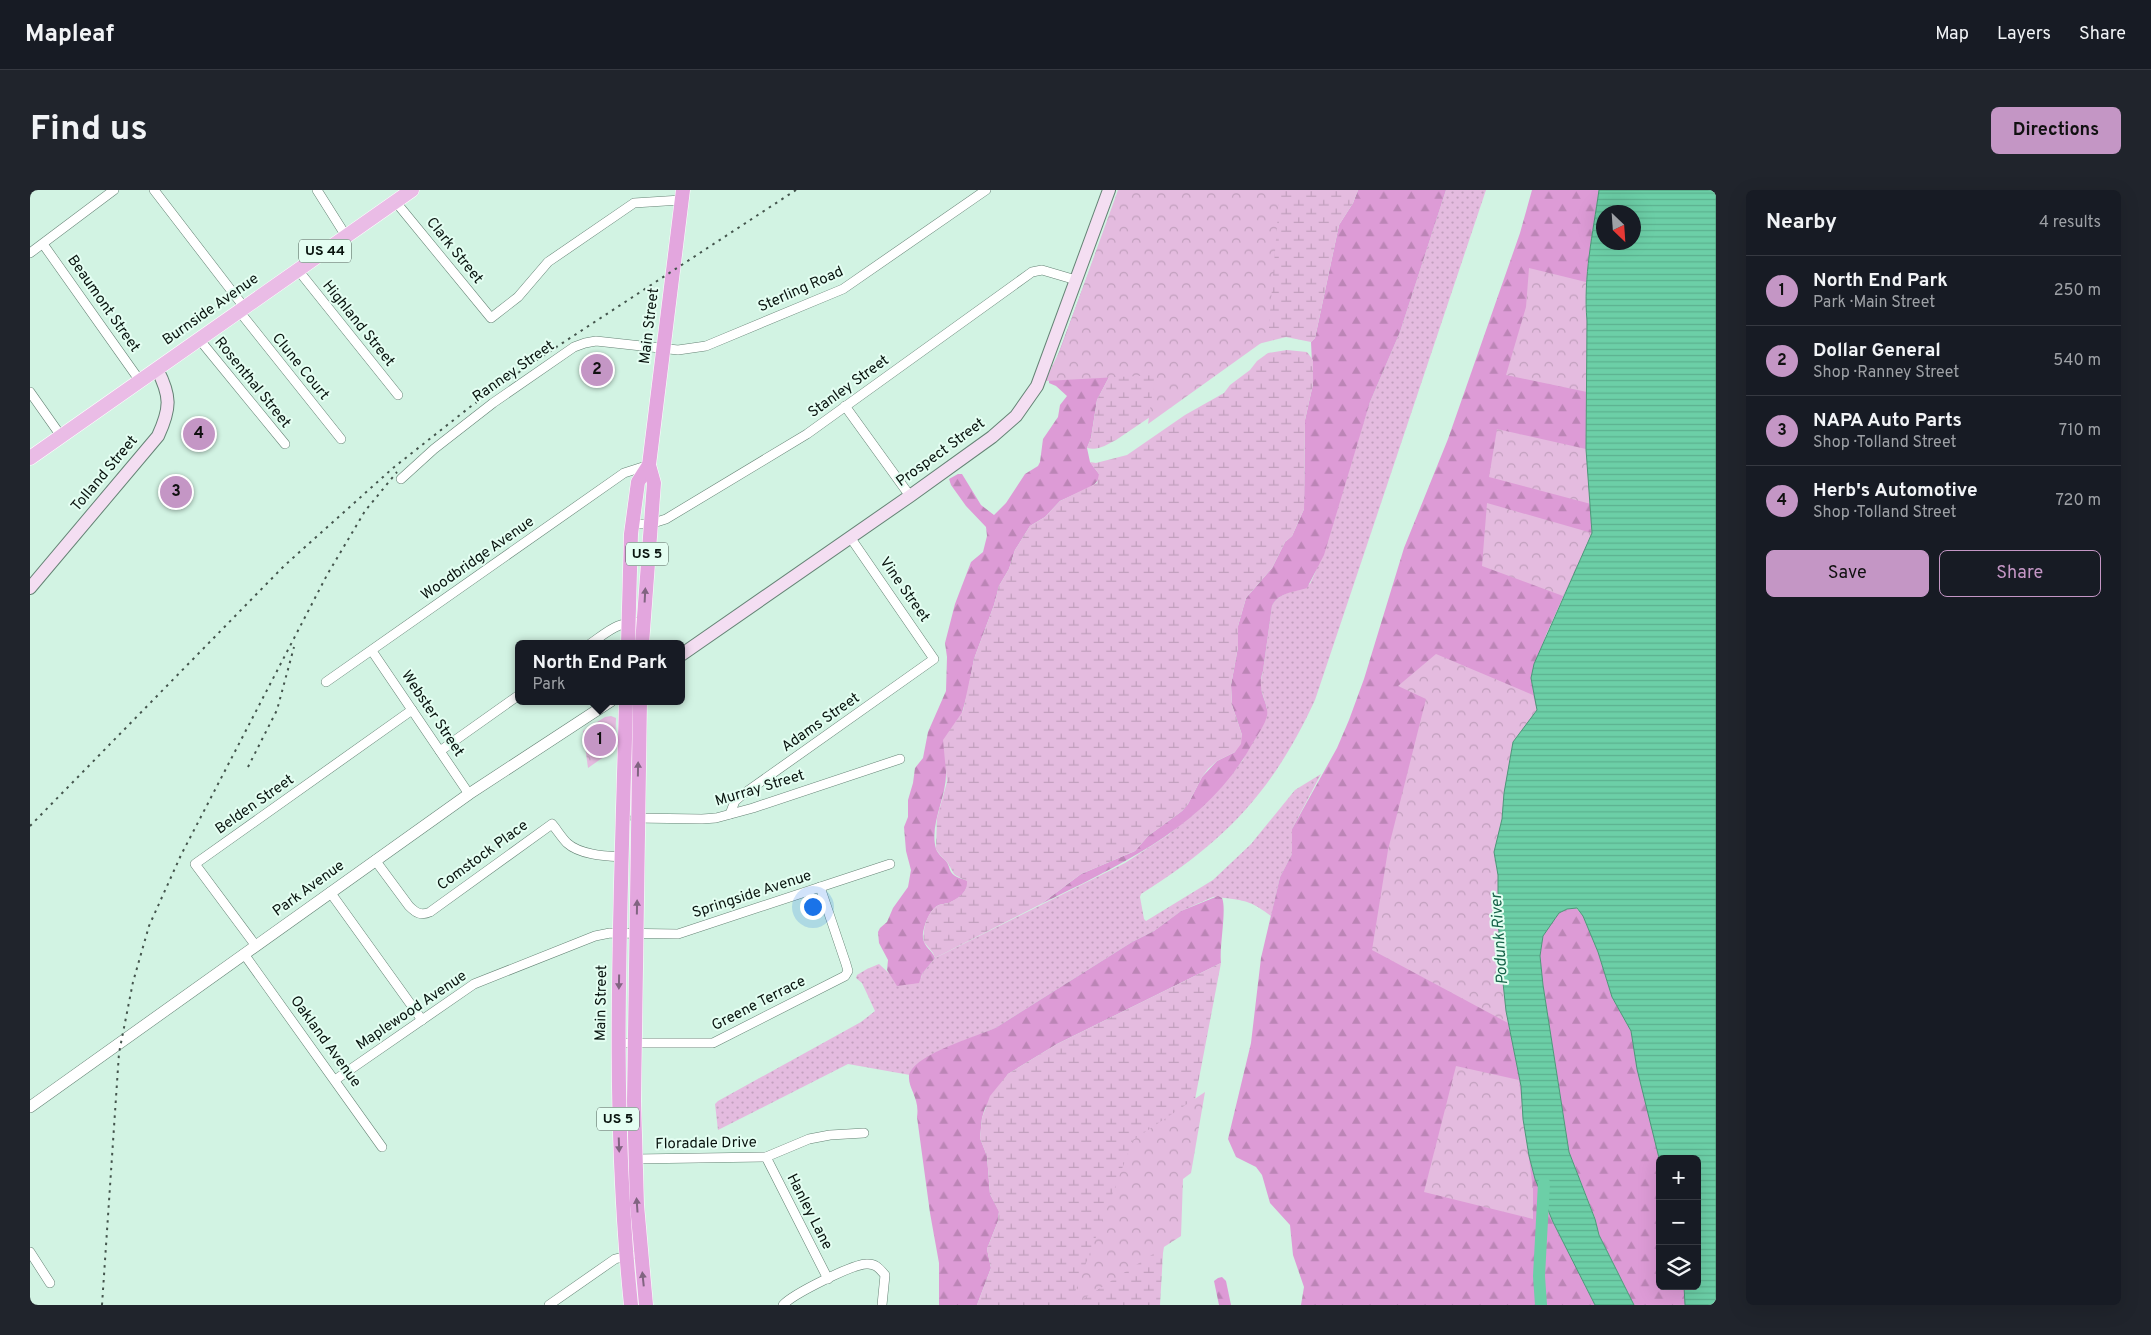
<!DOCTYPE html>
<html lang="en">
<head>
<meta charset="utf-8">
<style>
  body { margin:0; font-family:Overpass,sans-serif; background:#20242c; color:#f1f3f6 }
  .controls { position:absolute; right:15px; bottom:15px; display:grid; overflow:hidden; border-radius:8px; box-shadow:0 5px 20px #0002 }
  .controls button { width:45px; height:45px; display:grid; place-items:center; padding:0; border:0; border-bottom:1px solid #363941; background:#171b24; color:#f1f3f6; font:25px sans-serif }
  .compass { position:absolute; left:1566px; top:15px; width:45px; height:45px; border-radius:50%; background:#171b24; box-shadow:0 5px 20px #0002; rotate:155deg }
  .you { position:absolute; left:782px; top:716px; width:18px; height:18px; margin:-12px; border:4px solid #fff; border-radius:50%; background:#1a73e8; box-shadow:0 0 0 8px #1a73e833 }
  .badge { display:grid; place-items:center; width:32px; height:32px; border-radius:50%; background:#c496c5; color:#111; font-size:16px; font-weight:700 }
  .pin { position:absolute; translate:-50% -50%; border:2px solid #fff; box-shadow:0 1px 5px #0006 }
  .popup { position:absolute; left:485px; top:450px; width:170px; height:65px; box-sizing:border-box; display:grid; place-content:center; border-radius:8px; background:#171b24; filter:drop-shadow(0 1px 4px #0005); font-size:16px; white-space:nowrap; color:#9ea1a6 }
  .popup b { font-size:19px; color:#f1f3f6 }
  .popup::after { content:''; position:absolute; left:50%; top:100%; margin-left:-10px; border:10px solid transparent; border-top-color:#171b24 }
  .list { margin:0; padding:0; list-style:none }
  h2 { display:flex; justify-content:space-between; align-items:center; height:65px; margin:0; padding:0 20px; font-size:21px }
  h2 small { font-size:16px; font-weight:400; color:#9ea1a6 }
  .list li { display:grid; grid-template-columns:32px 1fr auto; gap:15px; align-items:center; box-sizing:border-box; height:70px; padding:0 20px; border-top:1px solid #363941 }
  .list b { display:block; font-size:19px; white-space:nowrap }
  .list p { margin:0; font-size:16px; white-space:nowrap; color:#9ea1a6 }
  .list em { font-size:16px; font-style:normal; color:#9ea1a6 }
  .actions { display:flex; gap:10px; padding:15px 20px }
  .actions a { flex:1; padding:11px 0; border:1px solid #c496c5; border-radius:8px; text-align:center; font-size:18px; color:#c496c5 }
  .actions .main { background:#c496c5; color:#111 }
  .icon { flex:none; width:28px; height:28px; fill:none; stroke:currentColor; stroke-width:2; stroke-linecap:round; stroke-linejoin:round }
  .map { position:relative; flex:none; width:1686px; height:1115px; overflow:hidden; border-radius:8px }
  header { display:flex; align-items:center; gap:30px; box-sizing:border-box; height:70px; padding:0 25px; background:#171b24; border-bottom:1px solid #363941 }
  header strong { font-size:24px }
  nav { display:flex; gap:28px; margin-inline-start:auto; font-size:18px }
  .intro { display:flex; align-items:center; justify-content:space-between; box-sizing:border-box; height:120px; padding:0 30px }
  h1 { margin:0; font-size:35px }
  .button { padding:12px 22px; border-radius:8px; background:#c496c5; color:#111; font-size:18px; font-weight:700 }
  main { display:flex; gap:30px; padding:0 30px }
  aside { flex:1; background:#171b24; border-radius:8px; box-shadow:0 5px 20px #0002 }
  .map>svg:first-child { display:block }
  .grass { fill:url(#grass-dots) }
  .forest { fill:url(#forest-firs) }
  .wetland { fill:url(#wetland-marsh) }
  .park { fill:url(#park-crowns) }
  .water { fill:url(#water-rules); stroke:#4e9779; fill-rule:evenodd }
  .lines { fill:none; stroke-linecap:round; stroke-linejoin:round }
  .river { stroke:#6ccfa7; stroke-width:12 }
  .minor-casing { stroke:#658375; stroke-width:10 }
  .tertiary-casing { stroke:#658375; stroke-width:12 }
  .secondary-casing { stroke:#658375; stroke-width:14 }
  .primary-casing { stroke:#fff; stroke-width:15 }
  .trunk-casing { stroke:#fff; stroke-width:15 }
  .minor { stroke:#fff; stroke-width:9 }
  .tertiary { stroke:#fff; stroke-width:11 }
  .secondary { stroke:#f4def2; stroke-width:12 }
  .primary { stroke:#eabce6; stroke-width:14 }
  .trunk { stroke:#e3a6de; stroke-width:14 }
  .rail { stroke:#44554d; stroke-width:2; stroke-dasharray:2.5 5; stroke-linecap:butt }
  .oneway { fill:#816481 }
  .labels { text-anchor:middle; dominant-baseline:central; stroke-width:4; stroke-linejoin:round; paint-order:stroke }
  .shield { fill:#e4fef2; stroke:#4b5a53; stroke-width:1 }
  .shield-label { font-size:14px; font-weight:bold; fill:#09140f }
  .street-label { font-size:15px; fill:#09140f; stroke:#e4fef2 }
  .water-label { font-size:16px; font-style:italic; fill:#176349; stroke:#e4fef2 }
</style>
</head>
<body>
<header>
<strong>Mapleaf</strong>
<nav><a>Map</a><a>Layers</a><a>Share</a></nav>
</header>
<div class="intro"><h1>Find us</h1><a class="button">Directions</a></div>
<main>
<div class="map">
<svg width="1686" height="1115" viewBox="0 0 1686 1115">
  <defs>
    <pattern id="grass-dots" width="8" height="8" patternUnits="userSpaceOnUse" patternTransform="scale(1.25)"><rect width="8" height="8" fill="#e4bbdf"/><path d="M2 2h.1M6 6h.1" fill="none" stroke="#c2a0be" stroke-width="1.8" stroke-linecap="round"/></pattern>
    <pattern id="forest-firs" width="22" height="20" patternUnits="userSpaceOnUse" patternTransform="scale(1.25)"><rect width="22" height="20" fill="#dd9bd6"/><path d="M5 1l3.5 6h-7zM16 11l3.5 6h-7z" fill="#bc85b6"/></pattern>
    <pattern id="wetland-marsh" width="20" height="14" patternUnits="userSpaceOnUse" patternTransform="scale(1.25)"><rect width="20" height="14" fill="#e4bbdf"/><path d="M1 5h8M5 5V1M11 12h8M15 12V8" fill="none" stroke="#c2a0be"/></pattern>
    <pattern id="park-crowns" width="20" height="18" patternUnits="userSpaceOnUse" patternTransform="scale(1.25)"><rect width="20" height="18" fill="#e4bbdf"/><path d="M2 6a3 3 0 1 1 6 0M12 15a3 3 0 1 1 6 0" fill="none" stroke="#c2a0be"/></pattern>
    <pattern id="water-rules" width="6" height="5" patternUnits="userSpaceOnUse" patternTransform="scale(1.25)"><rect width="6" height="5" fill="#6ccfa7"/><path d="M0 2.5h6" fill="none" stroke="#5cb18f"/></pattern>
  </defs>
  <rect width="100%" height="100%" fill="#d2f3e3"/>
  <!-- grass -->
  <path class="grass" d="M1416,0H1456L1285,510C1243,601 1196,651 1111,704L1110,707L1114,729L1116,731L1183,690L1221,654L1265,600L1291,584L1262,639V664L1250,687L1241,726C1222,712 1218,711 1195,708C1190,708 1188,706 1183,707L1151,721L1124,741L1102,752L967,837C948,847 884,865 880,885L818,874L688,940L685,914L688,911L831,832L845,821L832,793L826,788L827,785L837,779L849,774L863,787L891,788L892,784L905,768L1095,673L1138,645L1165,623L1197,590L1213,570L1237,518L1230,495L1233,481L1242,416C1248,403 1268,400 1280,394L1285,383L1340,212L1370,142Z"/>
  <!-- forest -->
  <g class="forest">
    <path d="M1328,0H1416L1370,142L1340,212L1294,365L1277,398C1265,402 1249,402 1242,416L1233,481C1225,504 1242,514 1236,529C1233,538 1226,547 1221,556C1176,637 1090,675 1011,714L1051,684L1105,661L1118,646L1152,621L1158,614L1172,587L1187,571L1205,562L1212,545L1202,515L1201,495L1208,457V436L1216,408L1242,378L1255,352L1262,346L1274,319L1275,230L1283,194L1281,152L1285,148L1309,35L1323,13Z"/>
    <path d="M1502,0H1569C1563,43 1553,87 1557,131L1556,259L1562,343L1516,445L1501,488L1507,515L1503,526L1483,553L1482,559L1465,670L1468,685L1476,821L1491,895L1499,966L1505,989L1523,1032L1565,1115H1271L1274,1097L1263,1065L1260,1035L1240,1013L1232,985L1226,977L1206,967L1198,949L1221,853L1231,768L1250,687L1262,664V639L1307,558L1319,530L1334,489L1374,358L1418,249L1490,43Z"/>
    <path d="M1077,33L1089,168L1067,210L1061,248L1057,258L1060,272L1069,284V289L1063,296L1030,311L1015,327L1000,336L985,360L979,379L969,396L964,415L944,469L938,501L916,582C917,607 899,634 906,659C908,664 913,668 916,671C919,675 919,678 921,682C925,688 932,688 938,691C938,702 928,709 919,713C915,714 910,714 907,716C899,721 892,739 893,748C894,757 902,760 905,768L892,784L889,793L867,796L857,780L858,770L849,753L848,742L850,738L857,732L863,718L878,697L881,680L876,661L874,637L878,627V610L883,593L885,578L893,568L898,542L916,501L917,467L915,453L925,414L941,372L953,362L957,346L956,337L936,316L921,295L919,289L928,284H932L951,315L964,325L976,313L995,284L1008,276L1010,272L1013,249L1028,227L1030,215L1037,206L1026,196L1019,193V189Z"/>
    <path d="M1188,706L1192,708C1197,719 1189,757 1191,773L1027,854L978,884L955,918L952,928L950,948L957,966L960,1004L969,1021L968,1031L957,1059L961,1078L947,1115H909V1073L900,1023L887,927C890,908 878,899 879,886C883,864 947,847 967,837L1102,752L1124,741L1151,721Z"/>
    <polygon points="1546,718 1553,726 1568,762 1582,807 1601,841 1630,972 1630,1096 1654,1096 1655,1115 1604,1115 1569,1045 1565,1028 1539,962 1513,795 1510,766 1513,746 1522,730 1529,722 1537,719"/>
    <polygon points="1192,1087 1196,1091 1201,1115 1189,1115 1184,1091 1188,1088"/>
  </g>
  <!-- wetland -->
  <g class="wetland">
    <path d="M1120,0H1328L1323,13L1309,35L1285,148L1281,152L1256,147L1228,154L1086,250C1076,255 1068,261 1057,258L1061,248L1067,210L1089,168Z"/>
    <path d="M1257,160L1277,162L1283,170V194L1275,230L1274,319L1262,346L1255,352L1242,378L1216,408L1208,436V457L1201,495L1202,515L1212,545L1211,554L1205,562L1187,571L1178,579L1172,587L1158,614L1152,621L1118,646L1105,661L1051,684L1011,714L905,768L903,763L894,752C892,741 897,722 907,716C910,714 915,714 918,713C928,709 938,702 937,691C919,682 927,687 917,672C913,668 909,664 906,659L907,628L917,592L913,550L933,521L944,469L964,415L969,396L979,379L985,360L1000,336L1015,327L1030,311L1067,293L1069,284L1060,272L1066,273L1097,265L1155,225L1194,203L1200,195L1220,180L1227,171L1238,163Z"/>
    <polygon points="1191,773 1163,920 1136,1044 1133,1063 1130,1115 947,1115 961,1078 957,1059 968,1031 969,1022 960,1004 957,966 950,948 952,928 960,906 978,884 1027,854"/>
  </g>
  <!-- park -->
  <g class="park">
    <polygon points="1088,0 1250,0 1238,148 1118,234 1125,185 1015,191 1031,158"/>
    <polygon points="1499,78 1556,92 1557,202 1476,185 1496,117"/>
    <polygon points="1467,239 1556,259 1561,314 1459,287"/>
    <polygon points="1457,313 1562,343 1533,406 1452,376"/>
    <polygon points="1406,464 1503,505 1507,520 1483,553 1474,603 1472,629 1464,662 1468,685 1468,729 1478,833 1342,760 1358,660 1396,509 1368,496"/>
    <polygon points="581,526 586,528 585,559 558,578 553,541 575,527"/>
    <polygon points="1426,876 1489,890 1503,999 1503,1029 1394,1002"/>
    <polygon points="1175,902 1161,983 1153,989 1151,1046 1044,1115 1040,1115 1103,950"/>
  </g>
  <!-- water -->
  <path class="water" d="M1569,0H1686V1115H1655L1654,1096H1667V969H1630V972L1607,879L1601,841L1582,807L1568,762L1553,726L1547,718L1537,719L1529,723L1513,746L1510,766L1513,795L1539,962L1565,1029L1569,1045L1604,1115H1565L1523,1032L1505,989L1499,966L1493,929L1491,896L1476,821L1472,783L1468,729V685L1464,662L1472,629L1474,603L1483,552L1507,520L1501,488L1504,474L1562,343L1556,259L1557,131C1553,87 1563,43 1569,0ZM1574,22H1604V52H1574Z"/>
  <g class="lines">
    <!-- river -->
    <polyline class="river" points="1511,1115 1509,1086 1514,993"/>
    <!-- minor casing -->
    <g class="minor-casing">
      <g id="minor">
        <polyline points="124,0 214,117"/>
        <polyline points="287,0 316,46"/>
        <polyline points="365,11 461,128 488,107 518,72 604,13 651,10"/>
        <polyline points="13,54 110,191"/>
        <polyline points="0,63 84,0"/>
        <polyline points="268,80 368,205"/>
        <polyline points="209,121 311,249"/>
        <polyline points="169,149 255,254"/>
        <polyline points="0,202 31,246"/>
        <polyline points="815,216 880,306"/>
        <polyline points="371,289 404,259 463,213 544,157 555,153 566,151 648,160 676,156 813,99 956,0"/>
        <polyline points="602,334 620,334 636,329 777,244 1002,82 1012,80 1046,90"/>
        <path d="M560,454C580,440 588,431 614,432"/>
        <polyline points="342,461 439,604"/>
        <polyline points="296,492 594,283 619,275"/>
        <polyline points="410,561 489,505"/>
        <polyline points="700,624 705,611 712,605 904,469 820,347"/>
        <polyline points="605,628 672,629 686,628 723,618 870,569"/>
        <path d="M345,670L379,716C386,723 391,726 400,722L522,634C527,640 532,648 537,653C550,665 576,666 592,667"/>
        <polyline points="300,702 392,830"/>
        <polyline points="226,756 165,674 382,520"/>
        <polyline points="214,764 352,957"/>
        <polyline points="587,853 683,853 815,786 818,781 816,774 790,697"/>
        <polyline points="305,890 444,794 565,746 580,743 648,744 860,674"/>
        <polyline points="736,967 798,1089"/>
        <polyline points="605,969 736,967 779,949 800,945 834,943"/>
        <polyline points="0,1062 20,1093"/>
        <polyline points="519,1115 585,1069 601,1065"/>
        <path d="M753,1115C763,1104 821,1075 836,1074C845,1073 849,1078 855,1085L852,1115"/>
      </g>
    </g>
    <!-- tertiary casing -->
    <g class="tertiary-casing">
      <polyline id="tertiary" points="0,917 439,604 581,511"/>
    </g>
    <!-- secondary casing -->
    <g class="secondary-casing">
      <g id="secondary">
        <path d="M0,398L128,246C141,218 141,206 127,179"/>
        <polyline points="651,465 880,306 962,247 986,226 1007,196 1079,0"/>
      </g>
    </g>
    <!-- primary casing -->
    <g class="primary-casing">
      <polyline id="primary" points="0,268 382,0"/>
    </g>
    <!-- trunk casing -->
    <g class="trunk-casing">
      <g id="trunk">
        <polyline points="598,454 601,344 608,292 619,275"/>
        <polyline points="612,454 624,293 619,275 653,0"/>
        <path d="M596,511C591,714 580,913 601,1115"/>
        <polyline points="610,511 604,911 607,1015 616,1115"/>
      </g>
    </g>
    <!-- minor -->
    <use href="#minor" class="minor"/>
    <!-- tertiary -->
    <use href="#tertiary" class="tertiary"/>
    <!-- secondary -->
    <use href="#secondary" class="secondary"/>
    <!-- primary -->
    <use href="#primary" class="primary"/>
    <!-- trunk -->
    <use href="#trunk" class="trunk"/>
    <!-- rail -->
    <g class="rail">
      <polyline points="218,577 247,520 264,457"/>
      <polyline points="0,636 254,376 363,278 440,217 502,173 766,0"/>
      <polyline points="72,1115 89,863 103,792 119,736 151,665 297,385 335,321 367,282"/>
    </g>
  </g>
  <!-- one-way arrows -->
  <defs><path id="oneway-solid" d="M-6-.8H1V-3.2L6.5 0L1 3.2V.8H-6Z" transform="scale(1.25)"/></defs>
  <g class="oneway">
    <use href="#oneway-solid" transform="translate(615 405) rotate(-87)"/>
    <use href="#oneway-solid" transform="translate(608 579) rotate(-89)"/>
    <use href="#oneway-solid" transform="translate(607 717) rotate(-89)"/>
    <use href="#oneway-solid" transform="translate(589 792) rotate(91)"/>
    <use href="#oneway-solid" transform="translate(589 955) rotate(88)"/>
    <use href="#oneway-solid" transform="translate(607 1015) rotate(-94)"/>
    <use href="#oneway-solid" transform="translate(613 1089) rotate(-96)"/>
  </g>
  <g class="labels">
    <!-- shield labels -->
    <g class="shield">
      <rect x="269" y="49.5" width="52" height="23" rx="4"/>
      <rect x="596" y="352.5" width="42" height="23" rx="4"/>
      <rect x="567" y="917.5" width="42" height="23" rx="4"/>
    </g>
    <g class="shield-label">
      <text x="295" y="61">US 44</text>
      <text x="617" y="364">US 5</text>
      <text x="588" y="929">US 5</text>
    </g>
    <!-- street labels -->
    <g class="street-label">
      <text transform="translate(424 61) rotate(51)">Clark Street</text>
      <text transform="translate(771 100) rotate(-24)">Sterling Road</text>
      <text transform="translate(73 114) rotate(55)">Beaumont Street</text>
      <text transform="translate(181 120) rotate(-35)">Burnside Avenue</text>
      <text transform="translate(328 134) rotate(51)">Highland Street</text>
      <text transform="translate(620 136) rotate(-83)">Main Street</text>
      <text transform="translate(270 177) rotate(51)">Clune Court</text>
      <text transform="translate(484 182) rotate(-35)">Ranney Street</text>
      <text transform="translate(222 193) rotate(51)">Rosenthal Street</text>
      <text transform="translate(819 197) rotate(-36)">Stanley Street</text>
      <text transform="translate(911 263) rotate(-36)">Prospect Street</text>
      <text transform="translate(75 284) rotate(-50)">Tolland Street</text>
      <text transform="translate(448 369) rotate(-35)">Woodbridge Avenue</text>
      <text transform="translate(874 400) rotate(55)">Vine Street</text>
      <text transform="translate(402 524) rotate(56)">Webster Street</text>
      <text transform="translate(791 533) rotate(-35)">Adams Street</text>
      <text transform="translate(730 599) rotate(-17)">Murray Street</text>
      <text transform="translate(225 615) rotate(-35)">Belden Street</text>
      <text transform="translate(453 666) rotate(-36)">Comstock Place</text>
      <text transform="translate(279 699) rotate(-36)">Park Avenue</text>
      <text transform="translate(722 705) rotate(-18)">Springside Avenue</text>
      <text transform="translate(572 813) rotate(-89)">Main Street</text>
      <text transform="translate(729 814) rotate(-27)">Greene Terrace</text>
      <text transform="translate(382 821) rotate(-34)">Maplewood Avenue</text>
      <text transform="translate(295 852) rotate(54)">Oakland Avenue</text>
      <text transform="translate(676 954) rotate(-1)">Floradale Drive</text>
      <text transform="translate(779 1022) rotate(63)">Hanley Lane</text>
    </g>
    <!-- water labels -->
    <g class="water-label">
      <text transform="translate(1470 749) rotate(-94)">Podunk River</text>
    </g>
  </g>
</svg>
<div class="controls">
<button>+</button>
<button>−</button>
<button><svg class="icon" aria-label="layers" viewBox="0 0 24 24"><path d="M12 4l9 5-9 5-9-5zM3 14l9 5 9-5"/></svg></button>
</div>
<svg class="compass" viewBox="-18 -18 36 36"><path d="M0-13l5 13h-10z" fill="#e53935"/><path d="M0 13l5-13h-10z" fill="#9ea1a6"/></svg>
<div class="you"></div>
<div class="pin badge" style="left:570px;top:550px">1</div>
<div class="popup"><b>North End Park</b>Park</div>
<div class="pin badge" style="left:567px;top:180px">2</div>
<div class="pin badge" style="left:146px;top:302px">3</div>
<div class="pin badge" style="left:169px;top:244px">4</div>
</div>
<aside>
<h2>Nearby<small>4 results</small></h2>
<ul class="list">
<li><span class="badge">1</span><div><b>North End Park</b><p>Park · Main Street</p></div><em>250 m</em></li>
<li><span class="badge">2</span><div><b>Dollar General</b><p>Shop · Ranney Street</p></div><em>540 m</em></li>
<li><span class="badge">3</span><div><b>NAPA Auto Parts</b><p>Shop · Tolland Street</p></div><em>710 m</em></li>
<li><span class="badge">4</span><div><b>Herb's Automotive</b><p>Shop · Tolland Street</p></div><em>720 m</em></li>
</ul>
<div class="actions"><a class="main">Save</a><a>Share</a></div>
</aside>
</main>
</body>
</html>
